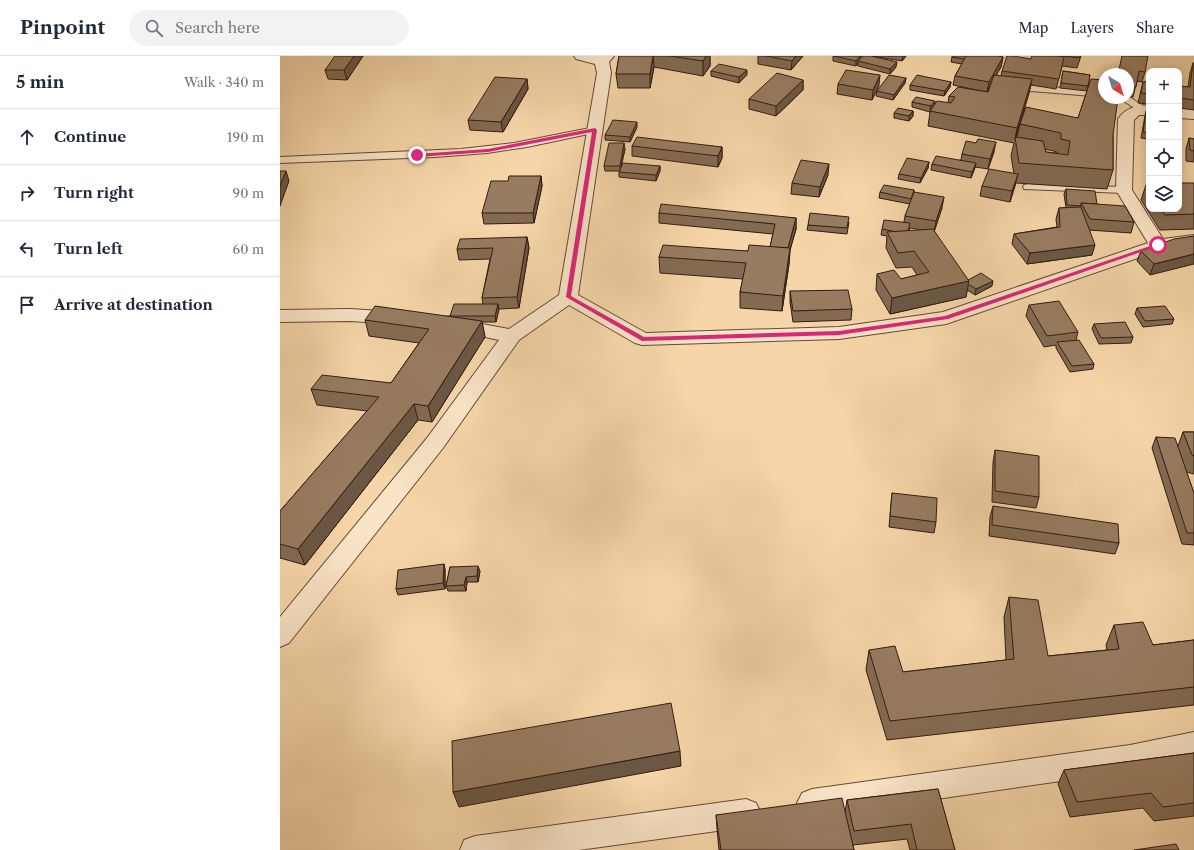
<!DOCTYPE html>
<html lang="en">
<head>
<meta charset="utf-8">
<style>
  body { margin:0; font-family:"Libre Caslon Text",serif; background:#f2f2f3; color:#1f2937 }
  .controls { position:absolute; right:12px; top:12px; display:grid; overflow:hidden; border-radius:8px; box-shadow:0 2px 10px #0003 }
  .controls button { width:36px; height:36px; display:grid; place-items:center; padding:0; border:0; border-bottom:1px solid #e0e1e3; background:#fff; color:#1f2937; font:20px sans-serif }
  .compass { position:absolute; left:818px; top:12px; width:36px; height:36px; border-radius:50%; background:#fff; box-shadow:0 2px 10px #0003; rotate:142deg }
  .stop { position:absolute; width:12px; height:12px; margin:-9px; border:3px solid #db2777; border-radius:50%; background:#fff }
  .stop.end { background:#db2777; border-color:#fff; box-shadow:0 1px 4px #0008 }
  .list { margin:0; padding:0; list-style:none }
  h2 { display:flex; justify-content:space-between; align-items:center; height:52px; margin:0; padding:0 16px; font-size:17px }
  h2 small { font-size:13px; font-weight:400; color:#747a83 }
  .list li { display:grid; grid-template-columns:26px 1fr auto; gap:12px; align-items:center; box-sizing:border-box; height:56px; padding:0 16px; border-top:1px solid #e0e1e3 }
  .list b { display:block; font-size:15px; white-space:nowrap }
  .list em { font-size:13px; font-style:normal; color:#747a83 }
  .icon { flex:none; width:22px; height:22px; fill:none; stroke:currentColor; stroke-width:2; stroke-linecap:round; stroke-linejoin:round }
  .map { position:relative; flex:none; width:914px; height:794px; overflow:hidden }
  header { display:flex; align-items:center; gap:24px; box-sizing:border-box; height:56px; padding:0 20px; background:#fff; border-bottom:1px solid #e0e1e3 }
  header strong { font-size:19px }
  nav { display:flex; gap:22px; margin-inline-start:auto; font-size:14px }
  .search { width:280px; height:36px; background:#f2f2f3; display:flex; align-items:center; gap:10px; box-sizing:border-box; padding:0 14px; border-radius:22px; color:#747a83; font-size:15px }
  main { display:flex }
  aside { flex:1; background:#fff }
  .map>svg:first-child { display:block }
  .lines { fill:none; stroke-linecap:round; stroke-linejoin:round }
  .service-casing { stroke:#644a38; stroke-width:2 }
  .minor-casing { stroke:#644a38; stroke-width:2 }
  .service { fill:#f9e4c7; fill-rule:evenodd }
  .minor { fill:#f9e4c7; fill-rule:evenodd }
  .wall { fill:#836b53; stroke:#331b12; fill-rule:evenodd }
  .shaded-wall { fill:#6a5744; stroke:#331b12 }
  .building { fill:#987c61; stroke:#331b12 }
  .route { fill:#db2777 }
</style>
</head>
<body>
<header>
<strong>Pinpoint</strong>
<div class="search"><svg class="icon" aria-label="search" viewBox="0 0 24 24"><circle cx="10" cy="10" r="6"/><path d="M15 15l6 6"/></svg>Search here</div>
<nav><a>Map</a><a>Layers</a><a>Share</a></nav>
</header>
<main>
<aside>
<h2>5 min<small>Walk · 340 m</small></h2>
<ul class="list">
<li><svg class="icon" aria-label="ahead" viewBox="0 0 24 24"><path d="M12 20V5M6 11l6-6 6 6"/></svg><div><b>Continue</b></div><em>190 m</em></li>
<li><svg class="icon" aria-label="right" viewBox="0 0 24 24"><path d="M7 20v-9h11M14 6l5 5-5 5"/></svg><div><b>Turn right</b></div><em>90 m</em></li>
<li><svg class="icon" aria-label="left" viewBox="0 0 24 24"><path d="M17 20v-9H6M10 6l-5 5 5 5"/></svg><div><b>Turn left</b></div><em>60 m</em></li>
<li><svg class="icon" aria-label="arrive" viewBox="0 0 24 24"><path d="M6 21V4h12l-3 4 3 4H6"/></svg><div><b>Arrive at destination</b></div></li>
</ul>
</aside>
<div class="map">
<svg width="914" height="794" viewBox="0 0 914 794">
  <rect width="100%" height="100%" fill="#f6d6a9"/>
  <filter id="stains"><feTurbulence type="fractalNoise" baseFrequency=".005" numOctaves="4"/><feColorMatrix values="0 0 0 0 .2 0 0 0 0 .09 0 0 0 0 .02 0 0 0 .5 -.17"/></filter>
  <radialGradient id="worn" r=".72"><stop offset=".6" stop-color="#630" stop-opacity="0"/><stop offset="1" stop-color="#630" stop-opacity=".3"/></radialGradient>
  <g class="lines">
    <!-- service casing -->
    <g class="service-casing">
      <g id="service">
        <polygon points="731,28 824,35 824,41 728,33 726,31"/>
        <polygon points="848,40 868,53 868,57 862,57 839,42 848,42"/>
        <polygon points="315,71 318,72 320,74 318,76 247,91 207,97 155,101 0,107 0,101 181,93 234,87"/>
        <polygon points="748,128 844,131 849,134 844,137 744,133 743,131 744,129"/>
      </g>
    </g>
    <!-- minor casing -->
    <g class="minor-casing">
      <g id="minor">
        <path d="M294,0H334L329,6L331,17L298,239L366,277L559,271L663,256L868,187L836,134L838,63C846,51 856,50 869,49V59H859L854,64L852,134L883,183L914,179V189L881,194L666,268L559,283L362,289L355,287L289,249L239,284L163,392L9,587L0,591V561L147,382L219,284L168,273L165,269L168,265L175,263L229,273L279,239L317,17L315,8L296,3Z"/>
        <polygon points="899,52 914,53 914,63 899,62"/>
        <polygon points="70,253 117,256 124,258 127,262 124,266 117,268 70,265 0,266 0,254"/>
        <polygon points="914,676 914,700 850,715 532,761 522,757 517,747 522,737 532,733 850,689"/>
        <polygon points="466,743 476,747 481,757 476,767 466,771 299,794 180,794 184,784 195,780"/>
      </g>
    </g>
    <!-- service -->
    <use href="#service" class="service"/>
    <!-- minor -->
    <use href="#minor" class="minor"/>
  </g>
  <!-- wall -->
  <g class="wall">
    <polygon points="83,0 67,24 48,23 45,14"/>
    <polygon points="339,0 430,0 430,10 423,20 374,11 370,32 338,32 336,18"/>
    <polygon points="478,0 523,0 511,14 478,8"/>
    <polygon points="553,0 581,0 581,2 616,11 610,18 578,10 578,7 576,10 553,5"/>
    <polygon points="592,0 626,0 622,5"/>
    <path d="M752,0H801L797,12L782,10L776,33L751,29L749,37L736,81H737L740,68L798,62L807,35L780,32L783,15L810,19L807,33L833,79V114L827,133L736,127L730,146L700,140L702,130L734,118L731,100L734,87L648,70L650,56L632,51V46L655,48L668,47L669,40L706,36L673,29L675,20L682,8L671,6L672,1H723L721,11L716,19L721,20L722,15L751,3ZM765,93L777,96V97L766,96Z"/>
    <polygon points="842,0 865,16 862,26 857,25 853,41 848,41 848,18"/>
    <polygon points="913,7 914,7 914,54 899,52 899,30 908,31 910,17"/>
    <polygon points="431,15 467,19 459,27 431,20"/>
    <polygon points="626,22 625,27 613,44 596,40 597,35"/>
    <polygon points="247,23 248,33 223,76 190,74 188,64"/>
    <polygon points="523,24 523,34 496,60 469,53 469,43"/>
    <polygon points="671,26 670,31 664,40 630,34 630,29"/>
    <polygon points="863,26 869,26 869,48 858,47"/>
    <polygon points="558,28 599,29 592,44 557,38"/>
    <polygon points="633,55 633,60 629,65 614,62 614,57"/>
    <polygon points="866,55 869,56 869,83 861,82 865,60"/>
    <polygon points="357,71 350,86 325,84 325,79"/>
    <polygon points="909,82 914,83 914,106 906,105 906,93"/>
    <polygon points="352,90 442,91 442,102 438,111 352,100"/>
    <polygon points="345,93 341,111 380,110 380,115 376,125 339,121 339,115 325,115 324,110"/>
    <polygon points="714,96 708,113 695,111 691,122 651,114 652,108 681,104 682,98"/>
    <polygon points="649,106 648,112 640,127 618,123 619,118"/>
    <polygon points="548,119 539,141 511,138 512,127"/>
    <polygon points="261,120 262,130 254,167 204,168 202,157 228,125"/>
    <polygon points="914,127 914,173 880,174 861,144 866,129 869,129 869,153 899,153"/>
    <polygon points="786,133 854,166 851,177 809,174 812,199 747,208 732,188 734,178 777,171 776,163 779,152 786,152 784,138"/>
    <path d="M634,134V138L662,152L654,176L688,224L712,230L695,239L687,234L686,241L610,258L596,234L597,218L621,223L637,219L632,211L616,212L606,192L607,180L601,179L602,173L624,166L625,160L630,148L599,142L600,136ZM630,172L642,174L629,175Z"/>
    <polygon points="379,157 516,162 516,173 510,194 509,208 502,255 460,252 460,236 463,223 380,217 379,201 468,195 490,191 493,178 379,167"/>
    <polygon points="569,166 567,178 527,174 528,169"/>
    <polygon points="914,180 870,219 857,205 861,195"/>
    <polygon points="247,181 249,192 239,252 219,253 216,266 202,266 205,281 152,366 138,364 25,509 0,502 0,455 87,355 37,349 31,333 111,327 139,287 89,280 85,264 171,260 203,248 202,242 210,203 179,204 177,193"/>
    <polygon points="510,235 572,253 571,264 513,266 510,246"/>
    <polygon points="749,249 798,276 796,284 814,308 813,313 790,316 776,292 776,289 764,291 746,260"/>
    <polygon points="857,252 894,263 892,268 863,271 855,258"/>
    <polygon points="814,268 853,281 851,287 819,288 812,273"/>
    <polygon points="903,376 914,376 914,418 906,416 914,437 914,489 902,488 872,392 876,381 898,390"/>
    <polygon points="715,394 759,441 756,452 712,446 713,406"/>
    <polygon points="612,437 656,466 654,477 609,471"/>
    <polygon points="713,450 839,487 835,498 709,480 710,461"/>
    <polygon points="164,508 165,514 165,533 118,539 116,533"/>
    <polygon points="170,511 200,515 198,526 187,526 186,535 168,535 166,530"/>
    <polygon points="729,541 768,600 827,594 826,589 834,569 873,589 914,584 914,649 607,684 586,614 589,594 623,616 726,604 724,561"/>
    <polygon points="914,697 914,760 874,765 863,752 790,761 778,728 784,714"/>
    <polygon points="658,733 675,794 630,794 627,783 573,789 574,794 439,794 437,773 436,759 565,757 567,744"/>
  </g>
  <!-- shaded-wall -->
  <g class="shaded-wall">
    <polygon points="74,0 83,0 67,24 64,14"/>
    <polygon points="373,0 374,11 370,32 370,18"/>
    <polygon points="426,0 430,0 430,10 423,20 423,5"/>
    <polygon points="516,0 523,0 511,14 512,5"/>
    <polygon points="580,0 581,0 581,4 578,5 578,7 576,10 576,5"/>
    <polygon points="623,0 626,0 622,5"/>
    <polygon points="723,1 721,11 707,36 709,26"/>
    <polygon points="617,6 616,11 610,18 610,13"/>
    <polygon points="467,14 467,19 459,27 459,21"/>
    <polygon points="600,19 599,29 592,44 593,34"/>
    <polygon points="626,22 625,27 613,44 614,39"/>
    <polygon points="247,23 248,33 223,76 221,66"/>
    <polygon points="752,23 749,37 735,83 737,72"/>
    <polygon points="523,24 523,34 496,60 496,50"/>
    <polygon points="671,26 670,31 664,40 665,35"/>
    <polygon points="655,45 655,51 650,56 651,50"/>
    <polygon points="633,55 633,60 629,65 629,60"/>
    <polygon points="357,66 357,71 350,86 350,81"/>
    <polygon points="716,86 714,96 708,113 710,103"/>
    <polygon points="344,87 345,93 340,115 340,110"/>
    <polygon points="442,91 442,102 438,111 438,100"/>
    <polygon points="649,106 648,112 640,127 641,122"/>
    <polygon points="696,107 695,112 691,122 692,116"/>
    <polygon points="549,108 548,119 539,141 540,131"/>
    <polygon points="380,110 380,115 376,125 376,119"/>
    <polygon points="6,115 9,125 0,150 0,130"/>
    <polygon points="738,118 735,129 730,146 732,135"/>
    <polygon points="261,120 262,130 254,167 253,157"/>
    <polygon points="664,141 662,152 654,176 656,165"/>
    <polygon points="516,162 516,173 510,194 509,208 502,255 503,240 507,195"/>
    <polygon points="247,181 249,192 239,252 237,241"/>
    <polygon points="815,189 812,199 747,208 750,197"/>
    <polygon points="914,198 914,208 870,219 874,208"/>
    <polygon points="689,225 686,241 610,258 612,242"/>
    <polygon points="713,225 712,230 695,239 696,233"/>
    <polygon points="218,248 219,253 216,266 215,260"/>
    <polygon points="202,265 205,281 152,366 148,350"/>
    <polygon points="134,348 138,364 25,509 18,493"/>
    <polygon points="164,508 165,514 165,533 163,527"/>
    <polygon points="198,510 200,515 198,526 197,520"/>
    <polygon points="186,521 187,526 186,535 184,529"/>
    <polygon points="400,695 401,710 179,751 173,736"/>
  </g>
  <!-- building -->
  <g class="building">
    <polygon points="55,0 74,0 64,14 45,14"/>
    <polygon points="339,0 373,0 370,18 336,18"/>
    <polygon points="390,0 426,0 423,5"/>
    <polygon points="486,0 516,0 512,5"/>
    <polygon points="554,0 580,0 576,5"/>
    <polygon points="583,0 591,0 617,6 610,13 578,5"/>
    <polygon points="672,0 686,0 684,3 672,1"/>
    <polygon points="686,0 718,0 723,1 709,26 675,20"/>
    <polygon points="727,0 733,0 751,3 752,0 776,0 784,1 779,23 722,15"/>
    <polygon points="783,0 800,0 800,2"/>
    <polygon points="842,0 868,0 865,16 859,15 856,31 848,30 848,18 838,18"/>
    <polygon points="913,7 914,7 914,44 899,42 899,30 910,31"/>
    <polygon points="439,8 467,14 459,21 431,15"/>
    <polygon points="566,14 600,19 593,34 558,28"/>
    <polygon points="783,15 810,19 808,30 781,27"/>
    <polygon points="497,17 523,24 496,50 469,43"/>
    <polygon points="609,19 626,22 614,39 597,35"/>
    <polygon points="637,19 671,26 665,35 630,29"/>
    <polygon points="714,19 752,23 737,72 650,55 657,45 671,47 675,41 669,40 678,31 708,36"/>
    <polygon points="215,21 247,23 221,66 188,64"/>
    <polygon points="811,23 824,24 824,42 838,42 833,79 833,114 739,107 735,81 763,85 766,96 788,99 790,85 781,83 781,77 740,68 746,51 798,62"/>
    <polygon points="863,26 869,26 869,38 861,37"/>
    <polygon points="636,41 655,45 651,50 632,46"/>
    <polygon points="618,52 633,55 629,60 614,57"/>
    <polygon points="866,55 869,56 869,77 863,76"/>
    <polygon points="333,64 357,66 350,81 325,79"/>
    <polygon points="357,81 442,91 438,100 352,90"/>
    <polygon points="909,82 914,83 914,95 910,94"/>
    <polygon points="698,83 716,86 710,103 682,98 686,85 696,87"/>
    <polygon points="329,87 344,87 340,110 324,110"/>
    <polygon points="656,100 696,107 692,116 652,108"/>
    <polygon points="627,102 649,106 641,122 619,118"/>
    <polygon points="521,104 549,108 540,131 512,127"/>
    <polygon points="343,107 380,110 376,119 339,116"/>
    <polygon points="709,113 738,118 732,135 702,130"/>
    <polygon points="0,115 6,115 0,130"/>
    <polygon points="229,120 261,120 253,157 202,157 211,125 228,125"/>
    <polygon points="899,127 914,127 914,158 885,159 881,153 899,153"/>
    <polygon points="604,129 634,134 631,143 600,136"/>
    <polygon points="866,129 869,129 869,134"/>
    <polygon points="786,133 815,135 817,148 801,147 801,150 787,149"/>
    <polygon points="634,136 664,141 656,165 625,160"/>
    <polygon points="801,147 845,150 854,166 810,163"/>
    <polygon points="381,148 516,162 508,192 490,191 495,168 379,157"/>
    <polygon points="801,151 815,189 750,197 734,178 780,171 779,152"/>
    <polygon points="530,157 569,161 567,172 528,169"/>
    <polygon points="604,164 630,167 628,175 617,176 602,173"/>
    <polygon points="653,173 689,225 612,242 597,218 614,214 621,223 649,216 634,195 618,197 607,176"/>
    <polygon points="914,180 914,198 874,208 861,195 894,183"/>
    <polygon points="247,181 237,241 202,242 213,192 177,193 180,183"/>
    <polygon points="383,189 468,195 469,189 510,192 503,240 460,236 466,207 379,201"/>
    <polygon points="701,217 713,225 696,233 688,228 689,225 688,224"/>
    <polygon points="568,234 572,253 513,255 510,235"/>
    <polygon points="779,245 798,276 767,280 749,249"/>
    <polygon points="174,248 218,248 215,260 170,260"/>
    <polygon points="95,250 202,265 148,350 134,348 18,493 0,488 0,455 99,341 31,333 42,319 111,327 149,273 85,264"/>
    <polygon points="885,250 894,263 865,265 857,252"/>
    <polygon points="845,266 853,281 821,282 814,268"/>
    <polygon points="799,284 814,308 792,310 777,286"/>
    <polygon points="903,376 914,376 914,400 912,399"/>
    <polygon points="876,381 895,382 914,437 914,477 907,477"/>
    <polygon points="715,394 759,400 759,441 715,435"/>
    <polygon points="612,437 657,442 656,466 610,460"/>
    <polygon points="713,450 838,468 839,487 712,469"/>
    <polygon points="164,508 163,527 116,533 118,514"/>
    <polygon points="198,510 197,520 186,521 184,529 166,530 170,511"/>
    <polygon points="729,541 758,544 768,600 839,593 834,569 863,566 873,589 914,584 914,631 610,665 589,594 615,590 623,616 734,603"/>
    <polygon points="391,647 400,695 173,736 172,685"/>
    <polygon points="914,697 914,747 883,751 871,737 797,746 784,714"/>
    <polygon points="658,733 675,794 637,794 631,768 574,775 567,744"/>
    <polygon points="562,742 574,794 441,794 436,759"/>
    <polygon points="896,788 899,794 854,794"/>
  </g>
  <!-- route -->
  <polygon class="route" points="315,72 317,74 291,240 364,281 559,275 665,260 876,188 881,189 668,263 559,279 362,285 286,241 312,76 208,96 137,101 135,99 137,98 208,93"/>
  <rect width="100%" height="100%" filter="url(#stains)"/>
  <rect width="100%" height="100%" fill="url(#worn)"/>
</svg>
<div class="controls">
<button>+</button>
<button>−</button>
<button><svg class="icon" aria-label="locate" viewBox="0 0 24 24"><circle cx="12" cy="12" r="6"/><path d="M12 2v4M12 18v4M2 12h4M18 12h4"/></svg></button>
<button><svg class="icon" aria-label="layers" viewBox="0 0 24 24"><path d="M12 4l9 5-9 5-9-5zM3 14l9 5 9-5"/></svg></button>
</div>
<svg class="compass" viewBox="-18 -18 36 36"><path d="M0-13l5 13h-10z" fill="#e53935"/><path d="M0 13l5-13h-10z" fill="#747a83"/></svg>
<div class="stop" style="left:878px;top:189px"></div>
<div class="stop end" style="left:137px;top:99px"></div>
</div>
</main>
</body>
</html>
